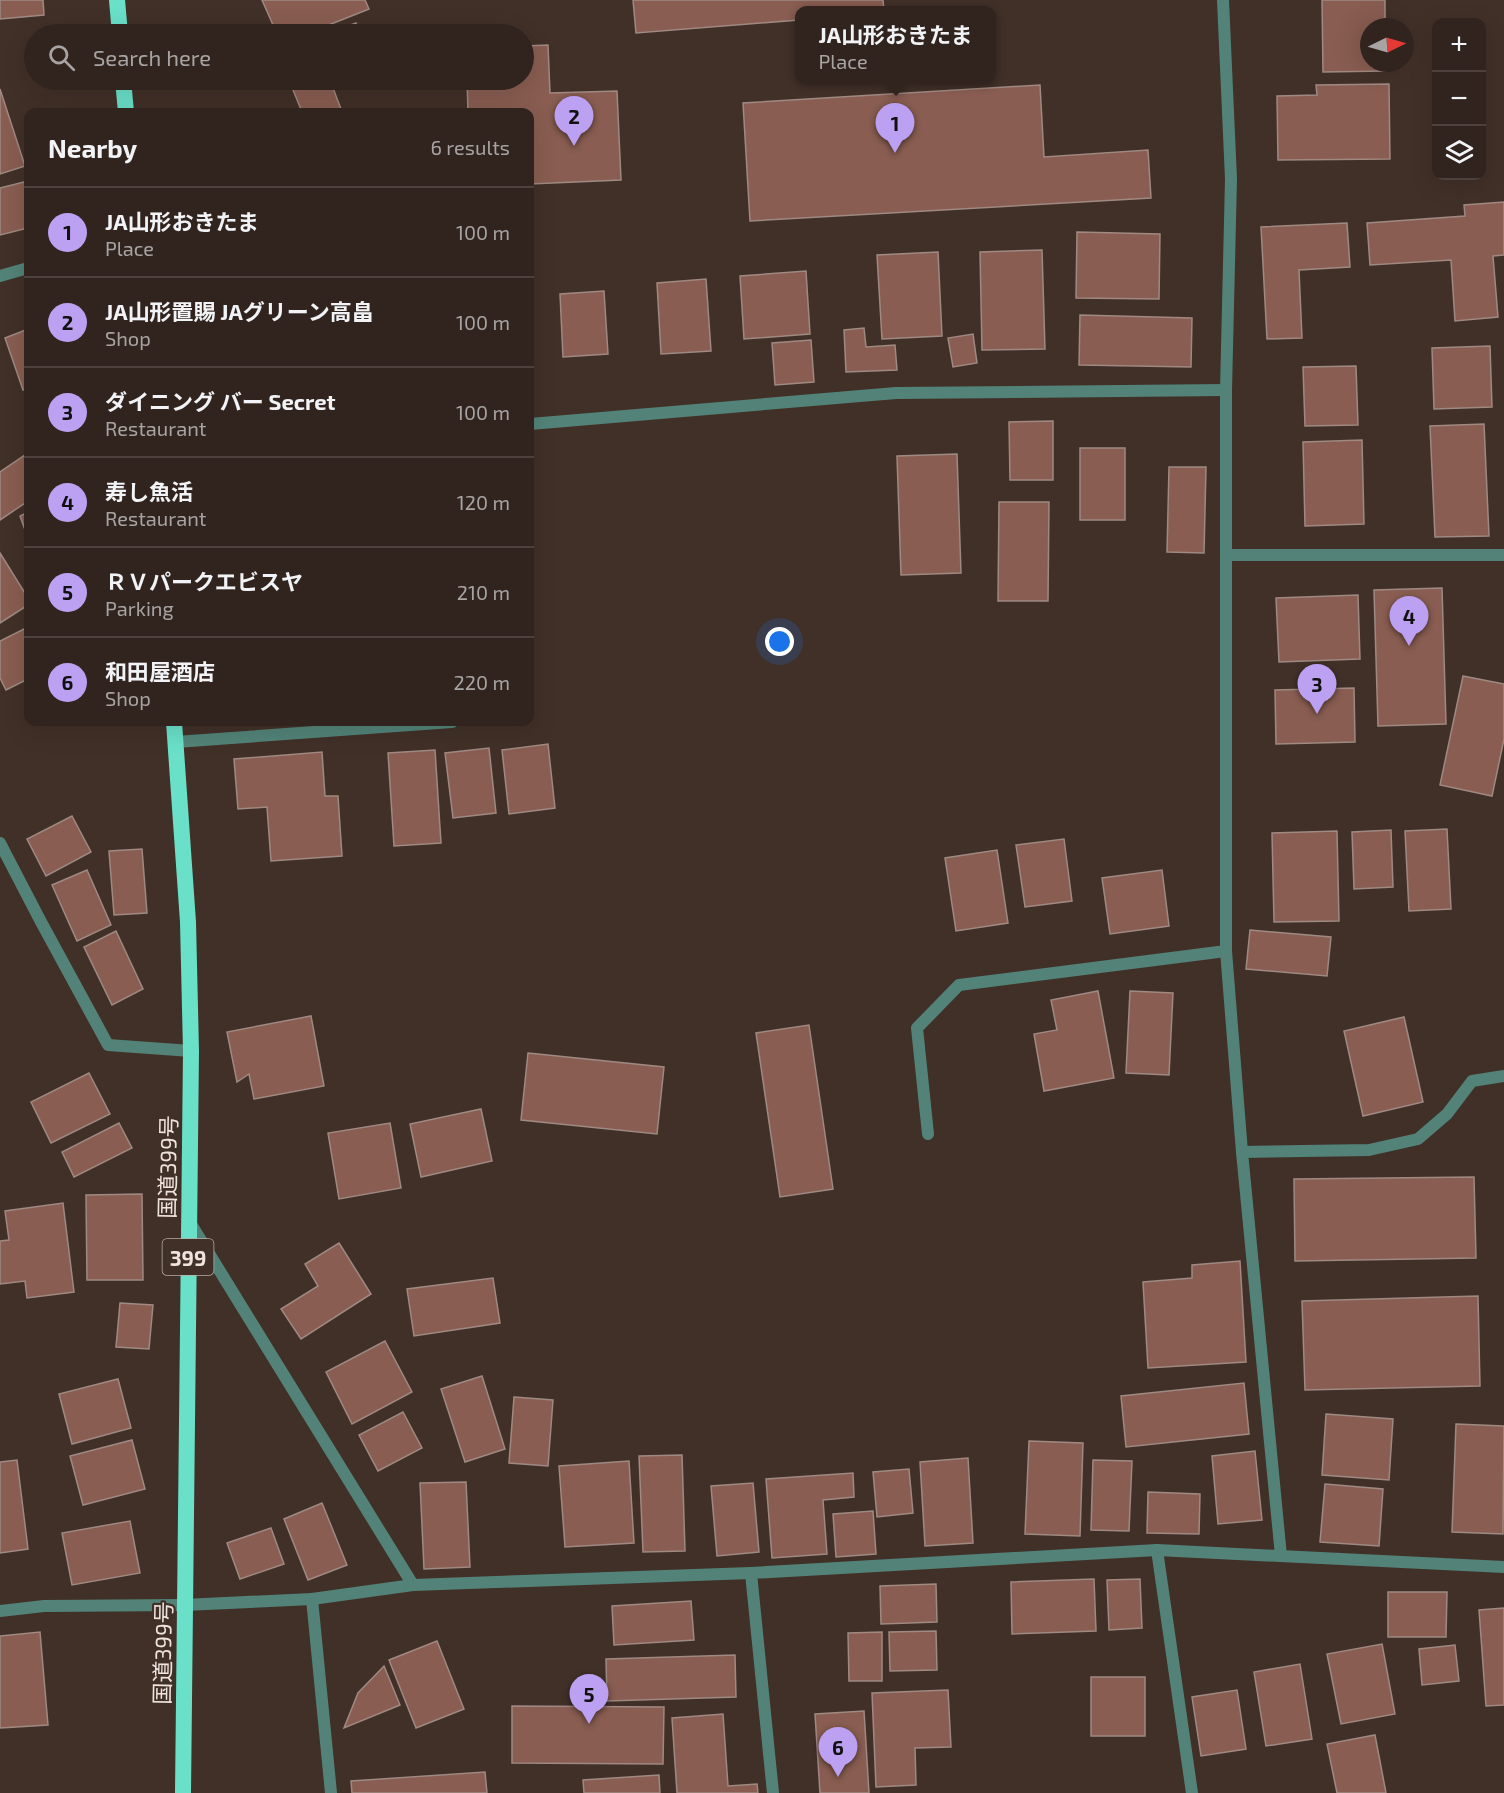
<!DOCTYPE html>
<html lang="en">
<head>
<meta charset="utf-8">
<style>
  body { margin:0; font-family:"Exo 2","Noto Sans JP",sans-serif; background:#392c27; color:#f1f3f6 }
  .controls { position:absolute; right:18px; top:18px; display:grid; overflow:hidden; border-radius:12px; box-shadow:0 6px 24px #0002 }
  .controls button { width:54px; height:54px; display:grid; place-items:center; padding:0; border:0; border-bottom:2px solid #4c413c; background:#31241e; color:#f1f3f6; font:30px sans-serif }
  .compass { position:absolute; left:1360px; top:18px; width:54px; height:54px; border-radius:50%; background:#31241e; box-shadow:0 6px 24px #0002; rotate:85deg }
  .you { position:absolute; left:780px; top:642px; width:21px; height:21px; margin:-15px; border:4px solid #fff; border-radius:50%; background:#1a73e8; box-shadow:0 0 0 9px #1a73e833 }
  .badge { display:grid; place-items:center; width:39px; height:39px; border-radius:50%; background:#bca0f2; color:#111; font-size:20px; font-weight:700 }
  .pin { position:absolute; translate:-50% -50px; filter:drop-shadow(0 2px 3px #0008) }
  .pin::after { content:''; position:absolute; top:32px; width:21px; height:18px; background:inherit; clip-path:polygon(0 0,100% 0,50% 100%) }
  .popup { position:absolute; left:795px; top:6px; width:201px; height:78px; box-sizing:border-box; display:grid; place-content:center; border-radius:12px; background:#31241e; filter:drop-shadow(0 2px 4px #0005); font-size:20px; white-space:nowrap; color:#a8a4a4 }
  .popup b { font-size:22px; color:#f1f3f6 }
  .popup::after { content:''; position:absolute; left:50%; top:100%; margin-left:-12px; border:12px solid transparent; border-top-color:#31241e }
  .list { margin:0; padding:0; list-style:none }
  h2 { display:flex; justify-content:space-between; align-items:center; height:78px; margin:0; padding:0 24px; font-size:26px }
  h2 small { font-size:20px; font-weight:400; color:#a8a4a4 }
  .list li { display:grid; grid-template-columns:39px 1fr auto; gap:18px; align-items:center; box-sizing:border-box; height:90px; padding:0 24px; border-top:2px solid #4c413c }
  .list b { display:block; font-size:22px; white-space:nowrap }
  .list p { margin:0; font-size:20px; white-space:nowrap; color:#a8a4a4 }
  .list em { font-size:20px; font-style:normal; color:#a8a4a4 }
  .icon { flex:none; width:33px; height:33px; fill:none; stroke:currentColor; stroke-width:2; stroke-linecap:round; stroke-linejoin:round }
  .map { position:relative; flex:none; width:1504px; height:1793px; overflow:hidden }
  .search { position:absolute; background:#31241e; box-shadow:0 6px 24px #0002; left:24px; top:24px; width:510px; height:66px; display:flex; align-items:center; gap:15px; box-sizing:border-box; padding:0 21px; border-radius:33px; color:#a8a4a4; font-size:22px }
  .panel { position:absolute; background:#31241e; box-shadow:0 6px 24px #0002; left:24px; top:108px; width:510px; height:618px; border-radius:12px }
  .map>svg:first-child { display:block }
  .building { fill:#895d51; stroke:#9f8982; stroke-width:1.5 }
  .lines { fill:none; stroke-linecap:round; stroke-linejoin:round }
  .service { stroke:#538378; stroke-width:12 }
  .minor { stroke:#538378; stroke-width:12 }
  .tertiary { stroke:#538378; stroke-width:12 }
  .trunk { stroke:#6ae0c9; stroke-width:16 }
  .labels { text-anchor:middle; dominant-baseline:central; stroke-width:4.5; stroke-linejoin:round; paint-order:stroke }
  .shield { fill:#413028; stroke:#bbada7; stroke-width:1.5 }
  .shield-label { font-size:21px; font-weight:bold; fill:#efe3de }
  .street-label { font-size:22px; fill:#efe3de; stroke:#413028 }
</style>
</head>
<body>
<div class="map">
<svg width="1504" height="1793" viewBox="0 0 1504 1793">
  <rect width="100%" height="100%" fill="#413028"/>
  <!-- building -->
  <g class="building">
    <polygon points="0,0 43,0 44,15 0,19"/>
    <polygon points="262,0 365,0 369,9 306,34 277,34"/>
    <polygon points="633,0 883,0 884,10 799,10 799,20 636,33"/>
    <polygon points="1322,0 1385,0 1385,27 1369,27 1369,63 1386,63 1386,71 1323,72"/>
    <polygon points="356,23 361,34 327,34"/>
    <polygon points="548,45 550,93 617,91 621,180 530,184 530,112 468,112 467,80 524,80 524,46"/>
    <polygon points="289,80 330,80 341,109 332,112 302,112"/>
    <polygon points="1389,84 1390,159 1278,160 1277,96 1317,95 1316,85"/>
    <polygon points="1040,85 1044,157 1148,150 1151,198 750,221 743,103"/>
    <polygon points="0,89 25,166 0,174"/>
    <polygon points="28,181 28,228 0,235 0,188"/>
    <polygon points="1504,202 1504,255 1493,256 1498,317 1455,321 1451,260 1370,265 1367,223 1465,216 1464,205"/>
    <polygon points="1347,223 1350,267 1299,270 1302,338 1267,339 1261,227"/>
    <polygon points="1077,232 1160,234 1159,299 1076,298"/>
    <polygon points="1042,250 1045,349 982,350 980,252"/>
    <polygon points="938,252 942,336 882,339 877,255"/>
    <polygon points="806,271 810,334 744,339 740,276"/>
    <polygon points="706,279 711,351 661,354 657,283"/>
    <polygon points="604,291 608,354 563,357 560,294"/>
    <polygon points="1080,315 1192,318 1191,367 1079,365"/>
    <polygon points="864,328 866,347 895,345 897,370 846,372 844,330"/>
    <polygon points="28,329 28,388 23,390 5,338"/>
    <polygon points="973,334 977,363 953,367 948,338"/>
    <polygon points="811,340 814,382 775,385 772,343"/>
    <polygon points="1490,346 1492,407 1434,409 1432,348"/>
    <polygon points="1356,366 1358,425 1305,426 1303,367"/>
    <polygon points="1053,421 1053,480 1010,480 1009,422"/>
    <polygon points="1484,424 1489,536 1435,537 1430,426"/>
    <polygon points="1362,440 1364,524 1305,526 1303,442"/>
    <rect x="1080" y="448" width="45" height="72"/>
    <polygon points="28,453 28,501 0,520 0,472"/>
    <polygon points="957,454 961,573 901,575 897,456"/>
    <polygon points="1169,467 1206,467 1204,553 1167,552"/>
    <polygon points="999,502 1049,502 1048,601 998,601"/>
    <polygon points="28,512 28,538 20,516"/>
    <polygon points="0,553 28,598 28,605 0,623"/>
    <polygon points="1442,588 1446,724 1378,726 1374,590"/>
    <polygon points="1358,595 1360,659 1279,662 1276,598"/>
    <polygon points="28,627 28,679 6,690 0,678 0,641"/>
    <polygon points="1463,676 1504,684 1504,739 1492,796 1440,785"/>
    <polygon points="1354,688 1355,742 1276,744 1275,690"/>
    <polygon points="548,744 555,808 509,814 502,750"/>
    <polygon points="489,748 496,813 453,818 445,753"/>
    <polygon points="435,750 441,843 394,846 388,753"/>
    <polygon points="322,752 325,796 338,796 342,856 271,861 267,807 238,809 234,759"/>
    <polygon points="72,816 91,852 46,876 27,839"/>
    <polygon points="1447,829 1451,909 1409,911 1405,831"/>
    <polygon points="1391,830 1393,887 1354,889 1352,832"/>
    <polygon points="1337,831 1339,921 1274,922 1272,833"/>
    <polygon points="1064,839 1072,901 1025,907 1016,845"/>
    <polygon points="142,849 147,913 114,915 109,851"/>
    <polygon points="997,850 1008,923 956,931 945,858"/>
    <polygon points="87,870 111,925 77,941 52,885"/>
    <polygon points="1162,870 1169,926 1110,934 1102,878"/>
    <polygon points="1250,930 1331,937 1327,976 1246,969"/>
    <polygon points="116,931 143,989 112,1005 84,947"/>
    <polygon points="1098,991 1114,1078 1044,1091 1034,1034 1057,1030 1051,1000"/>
    <polygon points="1130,991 1173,993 1169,1075 1126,1073"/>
    <polygon points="311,1016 324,1086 254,1099 249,1074 237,1082 227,1032"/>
    <polygon points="1404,1017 1423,1102 1363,1116 1344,1031"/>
    <polygon points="809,1025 833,1189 780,1197 756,1033"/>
    <polygon points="528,1053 664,1067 657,1134 521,1120"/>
    <polygon points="89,1073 110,1114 51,1143 31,1102"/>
    <polygon points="481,1109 492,1161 421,1177 410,1124"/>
    <polygon points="119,1123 132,1148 74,1177 62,1152"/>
    <polygon points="390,1123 401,1188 339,1199 328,1133"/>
    <polygon points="1474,1177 1476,1258 1295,1261 1294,1179"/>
    <polygon points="142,1194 143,1280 87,1280 86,1195"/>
    <polygon points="63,1203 74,1292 27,1298 25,1281 0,1284 0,1241 9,1240 5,1211"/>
    <polygon points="339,1243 371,1294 301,1339 281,1309 318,1286 305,1264"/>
    <polygon points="1240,1261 1246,1362 1148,1368 1143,1282 1192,1278 1192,1265"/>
    <polygon points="493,1278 500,1323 414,1336 407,1289"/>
    <polygon points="1478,1296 1480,1386 1305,1390 1302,1301"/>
    <polygon points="120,1303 153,1305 149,1349 116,1347"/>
    <polygon points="385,1341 412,1392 352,1424 326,1372"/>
    <polygon points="482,1376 505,1449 465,1462 441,1389"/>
    <polygon points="118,1379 131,1428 72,1444 59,1394"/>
    <polygon points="1244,1383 1249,1434 1126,1447 1121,1396"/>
    <polygon points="514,1397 553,1400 548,1466 509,1463"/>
    <polygon points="403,1412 422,1448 378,1471 359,1435"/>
    <polygon points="1326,1414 1393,1419 1389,1480 1322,1475"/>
    <polygon points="1456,1424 1504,1426 1503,1534 1452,1532"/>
    <polygon points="132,1440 145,1489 83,1505 70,1456"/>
    <polygon points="1029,1441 1083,1443 1080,1536 1025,1534"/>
    <polygon points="1255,1451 1262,1520 1218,1524 1212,1456"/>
    <polygon points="682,1455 685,1551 643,1552 639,1456"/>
    <polygon points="968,1458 973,1543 925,1546 920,1462"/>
    <polygon points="17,1460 28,1549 0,1553 0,1462"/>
    <polygon points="1093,1460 1132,1461 1129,1531 1091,1530"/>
    <polygon points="629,1461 634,1543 565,1547 559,1466"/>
    <polygon points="909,1469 913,1513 877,1517 873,1472"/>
    <polygon points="853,1473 854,1497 823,1500 827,1554 772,1558 766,1479"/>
    <polygon points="466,1482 470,1567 424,1569 420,1483"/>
    <polygon points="753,1483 759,1552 717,1556 711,1486"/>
    <polygon points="1325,1484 1383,1489 1379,1546 1320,1542"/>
    <polygon points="1148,1492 1200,1494 1199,1534 1147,1533"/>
    <polygon points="322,1503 347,1565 308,1580 284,1519"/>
    <polygon points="873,1511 876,1554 836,1557 833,1514"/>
    <polygon points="130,1521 140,1573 72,1585 62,1533"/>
    <polygon points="271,1528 284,1564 240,1579 227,1543"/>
    <polygon points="1094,1579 1096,1631 1012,1634 1011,1582"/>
    <polygon points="1140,1579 1142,1628 1109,1630 1107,1580"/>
    <polygon points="936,1584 937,1622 881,1624 880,1586"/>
    <polygon points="1388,1592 1447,1592 1446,1637 1388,1637"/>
    <polygon points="691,1601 694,1640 614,1645 612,1606"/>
    <polygon points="1504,1608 1504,1705 1486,1706 1479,1610"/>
    <polygon points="936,1631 937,1670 890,1671 889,1632"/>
    <polygon points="40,1632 48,1725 0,1728 0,1636"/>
    <polygon points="882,1632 882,1681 849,1681 848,1633"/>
    <polygon points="437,1641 464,1709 416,1728 389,1660"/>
    <polygon points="1382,1644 1395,1714 1341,1724 1327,1654"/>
    <polygon points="1455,1645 1459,1681 1422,1685 1419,1649"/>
    <polygon points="735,1655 736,1697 607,1701 606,1659"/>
    <polygon points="1300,1664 1312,1739 1266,1746 1254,1672"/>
    <polygon points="384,1666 400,1705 344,1728 358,1693"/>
    <rect x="1091" y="1677" width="54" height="59"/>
    <polygon points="948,1690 951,1747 915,1748 916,1785 876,1787 872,1693"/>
    <polygon points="1237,1690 1246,1749 1201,1756 1192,1697"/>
    <polygon points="512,1706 664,1707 663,1764 512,1763"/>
    <polygon points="864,1711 869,1793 820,1793 815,1714"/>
    <polygon points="723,1714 728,1786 757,1784 758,1793 677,1793 672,1718"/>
    <polygon points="1375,1735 1386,1793 1337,1793 1327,1744"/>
    <polygon points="485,1772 487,1793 352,1793 351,1781"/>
    <polygon points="659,1775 660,1793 584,1793 583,1780"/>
  </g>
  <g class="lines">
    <!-- service -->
    <g class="service">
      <polyline points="0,276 28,268"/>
      <polyline points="176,742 452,722"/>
      <polyline points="1157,1550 1192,1793"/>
      <polyline points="184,1605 312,1599 413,1585 189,1221"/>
    </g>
    <!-- minor -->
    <g class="minor">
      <polyline points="1223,0 1231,179 1226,390 1226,951 1242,1152 1281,1556"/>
      <polyline points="530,424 896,393 1226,390"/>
      <polyline points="1226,555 1504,555"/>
      <polyline points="928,1134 917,1028 959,985 1226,951"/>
      <polyline points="1242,1152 1369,1150 1418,1139 1447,1114 1472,1081 1504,1076"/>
      <polyline points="312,1599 331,1793"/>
      <polyline points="0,1611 44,1606 184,1605"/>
    </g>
    <!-- tertiary -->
    <g class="tertiary">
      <polyline points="0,843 40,920 108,1045 191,1051"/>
      <polyline points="751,1573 773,1793"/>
      <polyline points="413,1585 751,1573 1157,1550 1504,1567"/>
    </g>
    <!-- trunk -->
    <g class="trunk">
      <polyline points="117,0 120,34"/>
      <polyline points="123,80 126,112"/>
      <polyline points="174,722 188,922 191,1051 183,1793"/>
    </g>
  </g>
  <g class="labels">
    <!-- shield labels -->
    <rect class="shield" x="162.5" y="1239" width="51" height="36" rx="4.5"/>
    <g class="shield-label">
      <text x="188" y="1257">399</text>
    </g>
    <!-- street labels -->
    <g class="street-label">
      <text transform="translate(167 1167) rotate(-89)">国道399号</text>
      <text transform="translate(162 1653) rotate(-89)">国道399号</text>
    </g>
  </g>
</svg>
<div class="controls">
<button>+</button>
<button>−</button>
<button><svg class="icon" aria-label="layers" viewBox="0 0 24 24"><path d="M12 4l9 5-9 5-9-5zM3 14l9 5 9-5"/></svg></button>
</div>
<svg class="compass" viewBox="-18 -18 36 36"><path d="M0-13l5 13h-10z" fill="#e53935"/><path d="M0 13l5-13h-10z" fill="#a8a4a4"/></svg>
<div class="you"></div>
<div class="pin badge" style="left:895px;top:153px">1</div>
<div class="popup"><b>JA山形おきたま</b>Place</div>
<div class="pin badge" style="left:574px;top:146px">2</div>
<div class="pin badge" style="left:1317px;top:714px">3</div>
<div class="pin badge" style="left:1409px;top:646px">4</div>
<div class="pin badge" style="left:589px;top:1724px">5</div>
<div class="pin badge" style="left:838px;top:1777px">6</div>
<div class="search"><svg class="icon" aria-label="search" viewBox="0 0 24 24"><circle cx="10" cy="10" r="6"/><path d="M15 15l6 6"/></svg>Search here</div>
<section class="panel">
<h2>Nearby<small>6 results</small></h2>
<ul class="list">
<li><span class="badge">1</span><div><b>JA山形おきたま</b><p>Place</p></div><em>100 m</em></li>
<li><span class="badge">2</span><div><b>JA山形置賜 JAグリーン高畠</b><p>Shop</p></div><em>100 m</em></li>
<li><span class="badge">3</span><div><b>ダイニング バー Secret</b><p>Restaurant</p></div><em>100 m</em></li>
<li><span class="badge">4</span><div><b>寿し魚活</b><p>Restaurant</p></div><em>120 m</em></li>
<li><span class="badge">5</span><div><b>ＲＶパークエビスヤ</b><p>Parking</p></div><em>210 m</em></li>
<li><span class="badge">6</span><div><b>和田屋酒店</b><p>Shop</p></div><em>220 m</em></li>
</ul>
</section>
</div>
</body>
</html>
